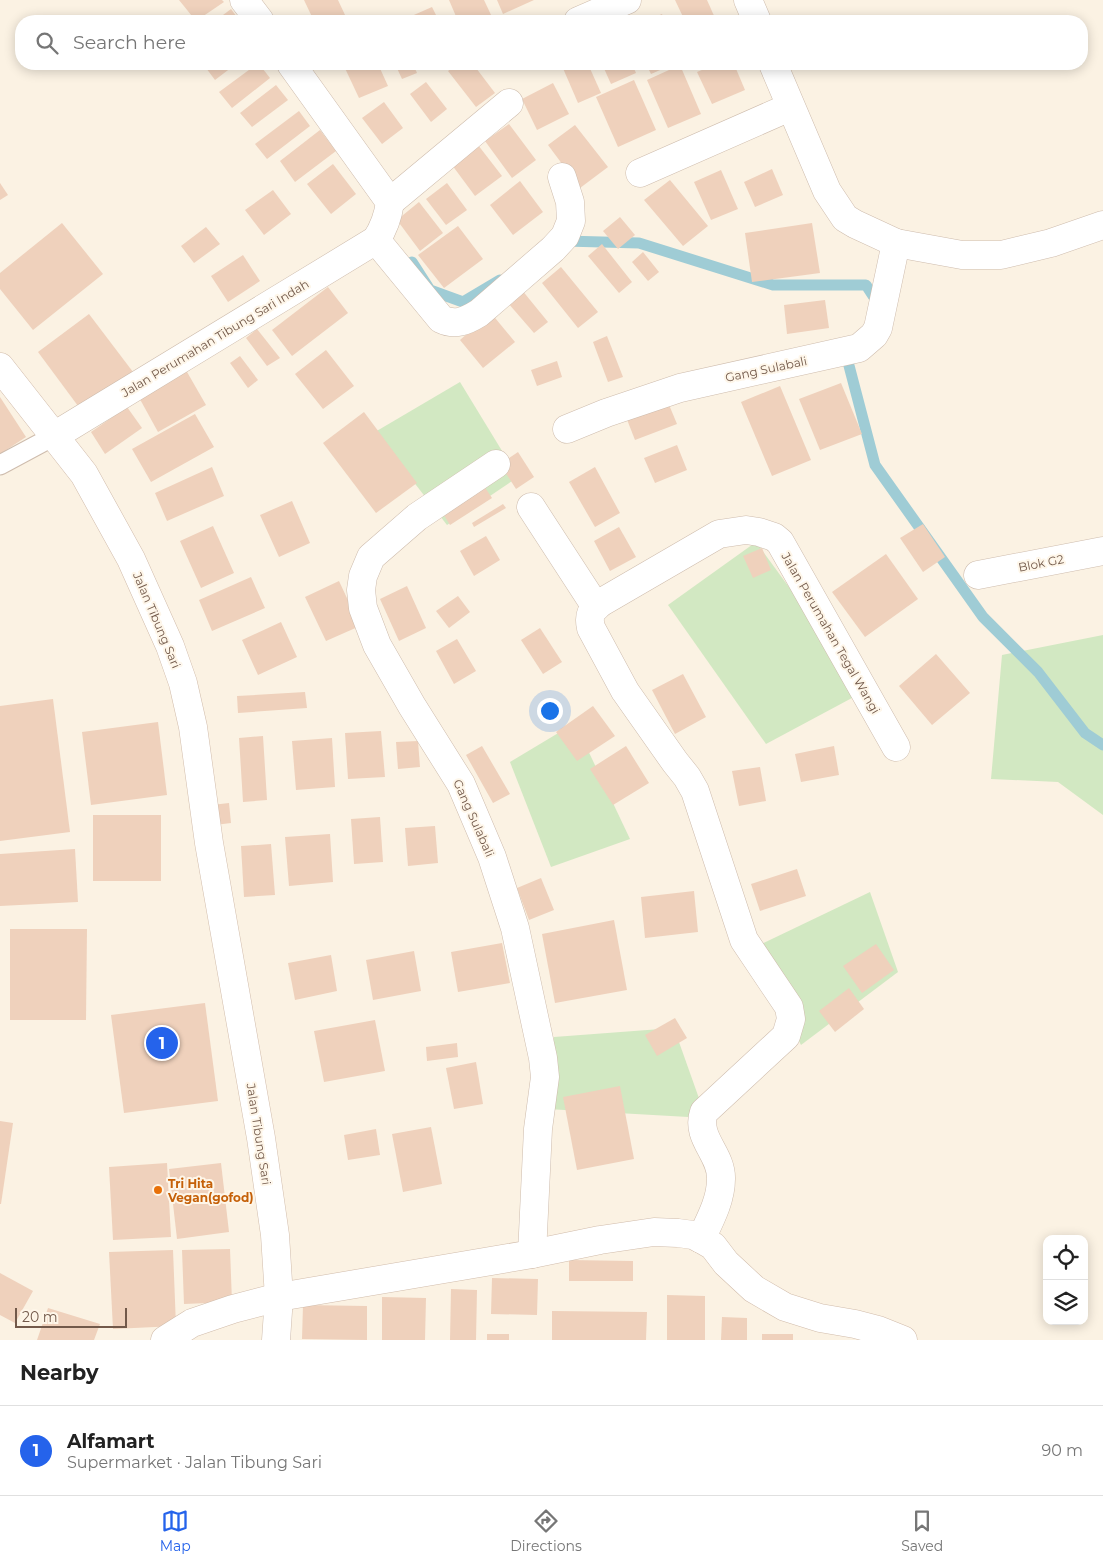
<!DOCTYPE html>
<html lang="en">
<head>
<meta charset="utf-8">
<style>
  body { margin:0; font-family:Montserrat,sans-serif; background:#f2f2f2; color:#222 }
  .controls { position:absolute; right:15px; bottom:15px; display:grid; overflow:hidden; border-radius:10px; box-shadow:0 2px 12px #0003 }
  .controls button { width:45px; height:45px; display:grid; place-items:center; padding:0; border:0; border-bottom:1px solid #e0e0e0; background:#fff; color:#222; font:25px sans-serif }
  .scale { position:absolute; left:15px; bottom:12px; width:112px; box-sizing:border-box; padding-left:5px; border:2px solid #72594a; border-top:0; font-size:14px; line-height:18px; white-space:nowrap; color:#72594a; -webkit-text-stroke:4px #fef6e9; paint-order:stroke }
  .you { position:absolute; left:549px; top:710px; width:18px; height:18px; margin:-12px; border:4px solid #fff; border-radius:50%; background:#1a73e8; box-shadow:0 0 0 8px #1a73e833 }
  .badge { display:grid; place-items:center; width:32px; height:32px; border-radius:50%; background:#2563eb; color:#fff; font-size:16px; font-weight:700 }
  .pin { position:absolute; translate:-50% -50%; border:2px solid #fff; box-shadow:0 1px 5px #0006 }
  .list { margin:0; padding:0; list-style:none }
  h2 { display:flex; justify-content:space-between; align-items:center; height:65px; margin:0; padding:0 20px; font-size:21px }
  h2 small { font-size:16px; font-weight:400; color:#767676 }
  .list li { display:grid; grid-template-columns:32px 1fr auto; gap:15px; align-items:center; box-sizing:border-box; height:90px; padding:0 20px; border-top:1px solid #e0e0e0 }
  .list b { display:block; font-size:19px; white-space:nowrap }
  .list p { margin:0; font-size:16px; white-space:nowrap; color:#767676 }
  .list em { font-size:16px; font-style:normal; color:#767676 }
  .icon { flex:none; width:28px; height:28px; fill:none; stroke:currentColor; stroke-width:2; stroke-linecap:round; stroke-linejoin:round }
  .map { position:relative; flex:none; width:1103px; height:1340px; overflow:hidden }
  .search { position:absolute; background:#fff; box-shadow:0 2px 12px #0003; left:15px; right:15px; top:15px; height:55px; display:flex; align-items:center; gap:12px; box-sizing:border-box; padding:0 18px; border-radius:20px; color:#767676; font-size:19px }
  .sheet { height:155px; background:#fff }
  nav { display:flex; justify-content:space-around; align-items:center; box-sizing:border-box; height:70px; border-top:1px solid #e0e0e0; background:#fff; font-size:14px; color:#767676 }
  nav a { display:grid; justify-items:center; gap:2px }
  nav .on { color:#2563eb }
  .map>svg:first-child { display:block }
  .green { fill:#d2e8c2 }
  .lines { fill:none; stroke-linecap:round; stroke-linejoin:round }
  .stream { stroke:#9fccd5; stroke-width:11 }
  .building { fill:#efd1bc }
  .lane-casing { stroke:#cebcad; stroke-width:21 }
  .street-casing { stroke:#cebcad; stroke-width:29 }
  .secondary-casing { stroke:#d1bcab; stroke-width:29 }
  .lane { stroke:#fff; stroke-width:19 }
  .street { stroke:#fff; stroke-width:28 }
  .secondary { stroke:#fff; stroke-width:28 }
  .food-dot { fill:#e8710a; stroke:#fef6e9; stroke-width:2 }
  .labels { text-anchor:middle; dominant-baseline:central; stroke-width:4; stroke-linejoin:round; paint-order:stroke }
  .street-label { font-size:12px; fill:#72594a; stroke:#fef6e9 }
  .food-label { font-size:12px; font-weight:bold; fill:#c56008; stroke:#fef6e9; text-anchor:start }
</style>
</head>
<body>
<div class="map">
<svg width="1103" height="1340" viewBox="0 0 1103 1340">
  <rect width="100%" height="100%" fill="#fbf2e3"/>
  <!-- green -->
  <g class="green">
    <polygon points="460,382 518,477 447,525 375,432"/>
    <polygon points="756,542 865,691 766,744 668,605"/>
    <polygon points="1103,635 1103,815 1058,782 991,779 1002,655"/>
    <polygon points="575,723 630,839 551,867 510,762"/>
    <polygon points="870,892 898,972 801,1045 753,948"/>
    <polygon points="674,1028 706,1118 547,1109 554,1037"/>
  </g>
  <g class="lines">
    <!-- stream -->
    <g class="stream">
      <polyline points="563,243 565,241 639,243 773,285 866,285 879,305"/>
      <polyline points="412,262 430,290 463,302 500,280"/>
      <polyline points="852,352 847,358 875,465 983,617 1038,672 1085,733 1103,745"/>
    </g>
  </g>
  <!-- building -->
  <g class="building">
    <polygon points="179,0 222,0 224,2 196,21"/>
    <polygon points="304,0 338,0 345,15 332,21 314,21"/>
    <polygon points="449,0 484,0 492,17 481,21 458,21"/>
    <polygon points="497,0 534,0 503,14"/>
    <polygon points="675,0 707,0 715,18 707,21 685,21"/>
    <polygon points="432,7 439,21 408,21 407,18"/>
    <polygon points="231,9 240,21 215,21"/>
    <polygon points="662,14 665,21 646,21"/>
    <polygon points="723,16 725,21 710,21"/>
    <polygon points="212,64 236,64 215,80 206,68"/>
    <polygon points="257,64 259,64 270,78 232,108 219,92"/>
    <polygon points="343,64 378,64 388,86 359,98"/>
    <polygon points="395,64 413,64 417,73 402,79"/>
    <polygon points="458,64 473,64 495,93 476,107 448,71"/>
    <polygon points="567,64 588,64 601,93 578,103 562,66"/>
    <polygon points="602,64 632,64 636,73 611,84"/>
    <polygon points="646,64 674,64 651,74"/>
    <polygon points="716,64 734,64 745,90 712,104 697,72"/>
    <polygon points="680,65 701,114 668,128 647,80"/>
    <polygon points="634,80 656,130 618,147 596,97"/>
    <polygon points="426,82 447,109 431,122 410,94"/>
    <polygon points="553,83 569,114 537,130 522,99"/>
    <polygon points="276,85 288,100 252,127 240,113"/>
    <polygon points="384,102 403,128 382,144 362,118"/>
    <polygon points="299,111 310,126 267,159 255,144"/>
    <polygon points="509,124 536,160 512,178 485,141"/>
    <polygon points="575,125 608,167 580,188 548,145"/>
    <polygon points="320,130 336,151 295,182 280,161"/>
    <polygon points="478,145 502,176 475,196 452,165"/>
    <polygon points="333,164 356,194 331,214 307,184"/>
    <polygon points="772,169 783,195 755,207 744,182"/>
    <polygon points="721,170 738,209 711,220 694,182"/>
    <polygon points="670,180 708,226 683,246 644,200"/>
    <polygon points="520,181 543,212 513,235 490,205"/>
    <polygon points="0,183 8,195 0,200"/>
    <polygon points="447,183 467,210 446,225 426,199"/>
    <polygon points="273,190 291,214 264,235 245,210"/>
    <polygon points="419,202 443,233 420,251 397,220"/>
    <polygon points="620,217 635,235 618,249 603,231"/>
    <polygon points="62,223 103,274 33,330 0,289 0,273"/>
    <polygon points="812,223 820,273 752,282 745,233"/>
    <polygon points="458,226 483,259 444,288 418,255"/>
    <polygon points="206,227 220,244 194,263 181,246"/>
    <polygon points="602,244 632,282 619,293 588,256"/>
    <polygon points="643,252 659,272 648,281 632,262"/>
    <polygon points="243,255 260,281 228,302 211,276"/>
    <polygon points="561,267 598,312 578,328 542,283"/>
    <polygon points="517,284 548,322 534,333 502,296"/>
    <polygon points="328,287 348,313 292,356 272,330"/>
    <polygon points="825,300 829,328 787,334 784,305"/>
    <polygon points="491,313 515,342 483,368 460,340"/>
    <polygon points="89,314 133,372 81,410 38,352"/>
    <polygon points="257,329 280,358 267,366 246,338"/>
    <polygon points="607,336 623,377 608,382 593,342"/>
    <polygon points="326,350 354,386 323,409 295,374"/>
    <polygon points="240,356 258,380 248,388 230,363"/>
    <polygon points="557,361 562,377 537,386 531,370"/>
    <polygon points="183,365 206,405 158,432 136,392"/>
    <polygon points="841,383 862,434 820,450 799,399"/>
    <polygon points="780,386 811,460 772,476 741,402"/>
    <polygon points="0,397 26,437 0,454"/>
    <polygon points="667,400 677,424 635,440 626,417"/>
    <polygon points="127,407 142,428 105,454 91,432"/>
    <polygon points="364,412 417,483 376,513 323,443"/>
    <polygon points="195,414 214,447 151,482 132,449"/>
    <polygon points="677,445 687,470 655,483 644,458"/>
    <polygon points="518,452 534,477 516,489 500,464"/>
    <polygon points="212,467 224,496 167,521 155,493"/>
    <polygon points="595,467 620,513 595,527 569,482"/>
    <polygon points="480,480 492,498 450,525 439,507"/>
    <polygon points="292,501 310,543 279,557 260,515"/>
    <polygon points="503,504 506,508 474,527 472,523"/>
    <polygon points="923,524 945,557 923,572 900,538"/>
    <polygon points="213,526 234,573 201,588 180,541"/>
    <polygon points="619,527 636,557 610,571 594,541"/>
    <polygon points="486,536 500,560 474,576 460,551"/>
    <polygon points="762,548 771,570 753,578 743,556"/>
    <polygon points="886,554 918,599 865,637 832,592"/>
    <polygon points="251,577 265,608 212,631 199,600"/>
    <polygon points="339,581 360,626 326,641 305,597"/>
    <polygon points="407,586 426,628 399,641 380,599"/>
    <polygon points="458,596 470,612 449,628 436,611"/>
    <polygon points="281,622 297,657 258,675 242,640"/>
    <polygon points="540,628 562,662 543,674 521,640"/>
    <polygon points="457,639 476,671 454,684 436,651"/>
    <polygon points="936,654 970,693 932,725 899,686"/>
    <polygon points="683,674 706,717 675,734 652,690"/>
    <polygon points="305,692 307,708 238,713 237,696"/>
    <polygon points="53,699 70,832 0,841 0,706"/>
    <polygon points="593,706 615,736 577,761 556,732"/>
    <polygon points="158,722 167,795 91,805 82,732"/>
    <polygon points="381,731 385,777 348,779 345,733"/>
    <polygon points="263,736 267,800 243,802 239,738"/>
    <polygon points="332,738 335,787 296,790 292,741"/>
    <polygon points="418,741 420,767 398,769 396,742"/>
    <polygon points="482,746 510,794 493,803 466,755"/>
    <polygon points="626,746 649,783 613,805 590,769"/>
    <polygon points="834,746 839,775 801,782 795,754"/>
    <polygon points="760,767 766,801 739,806 732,771"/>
    <polygon points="229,803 231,823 215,825 212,805"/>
    <rect x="93" y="815" width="68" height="66"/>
    <polygon points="380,817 383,862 354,864 351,819"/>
    <polygon points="435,826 438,863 408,866 405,828"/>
    <polygon points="330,834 333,882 289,886 285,837"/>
    <polygon points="271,844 275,895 244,897 241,846"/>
    <polygon points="75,849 78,902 0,906 0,854"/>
    <polygon points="797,869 806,896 760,911 751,884"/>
    <polygon points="541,878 554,910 529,920 517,888"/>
    <polygon points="694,891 698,932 645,938 641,897"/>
    <polygon points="614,920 627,990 555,1003 542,934"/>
    <polygon points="10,929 87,929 86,1020 10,1020"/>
    <polygon points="502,943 510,983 458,992 451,952"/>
    <polygon points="876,944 894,970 862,993 843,966"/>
    <polygon points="414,951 421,991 373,1000 366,960"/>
    <polygon points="331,955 337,991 295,1000 288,963"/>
    <polygon points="849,988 864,1009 835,1032 819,1011"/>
    <polygon points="205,1003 218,1101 124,1113 111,1015"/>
    <polygon points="675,1018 687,1038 657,1056 645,1035"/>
    <polygon points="375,1020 385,1071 324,1082 314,1031"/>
    <polygon points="457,1043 458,1057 427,1061 426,1047"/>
    <polygon points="476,1062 483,1104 454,1109 446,1068"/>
    <polygon points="620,1086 634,1159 577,1170 563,1097"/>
    <polygon points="0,1121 13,1123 1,1204 0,1204"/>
    <polygon points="431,1127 442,1184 403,1192 392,1134"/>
    <polygon points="376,1129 380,1155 348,1160 344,1135"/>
    <polygon points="167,1163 171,1237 113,1240 109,1167"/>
    <polygon points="221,1163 229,1232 177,1239 169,1169"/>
    <polygon points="230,1249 232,1302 184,1304 182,1250"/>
    <polygon points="173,1250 176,1326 113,1329 109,1252"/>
    <polygon points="569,1260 633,1261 633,1281 569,1281"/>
    <polygon points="0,1273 33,1291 15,1323 0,1315"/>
    <polygon points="492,1278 538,1279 537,1315 491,1314"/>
    <polygon points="451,1289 477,1290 476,1340 450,1340"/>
    <polygon points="667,1295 705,1296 705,1340 667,1340"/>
    <polygon points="382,1297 426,1298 425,1340 382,1340"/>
    <polygon points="303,1305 367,1306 367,1340 302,1339"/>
    <polygon points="48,1308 100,1324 94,1340 37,1340"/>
    <polygon points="552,1311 647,1312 646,1340 552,1340"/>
    <polygon points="722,1317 747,1318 747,1340 721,1340"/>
    <rect x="487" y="1334" width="22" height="6"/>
    <rect x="762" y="1334" width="31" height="6"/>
  </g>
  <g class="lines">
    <!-- lane casing -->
    <g class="lane-casing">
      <polyline id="lane" points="0,465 54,436"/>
    </g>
    <!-- street casing -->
    <g class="street-casing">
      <g id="street">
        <polyline points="244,0 260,21"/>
        <polyline points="748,0 757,21"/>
        <polyline points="578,21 627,0"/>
        <polyline points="773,64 827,191 845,218 855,224 896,243 962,255 1001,255 1051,243 1103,225"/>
        <polyline points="640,173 790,107"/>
        <polyline points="390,202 509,103"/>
        <path d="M376,240L441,319C455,326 466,321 479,313L553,249L565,236L571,221L570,202L562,177"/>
        <polyline points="567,429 606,413 680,388 859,348 874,335 878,328 896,243"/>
        <path d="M54,436L376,240C384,228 388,217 390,202L291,64"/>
        <polyline points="496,464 417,517 371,557 363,576 361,590 363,608 377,645 412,706 461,784 492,857 515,928 543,1058 545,1077 538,1129 532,1254"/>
        <polyline points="531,507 596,607"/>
        <polyline points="978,575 1103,551"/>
        <path d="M701,1239C710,1220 721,1200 721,1179C722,1154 695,1138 704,1112L786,1036L791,1019L789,1007L744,940L695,791L687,777L675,762L625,691L591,628C588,615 591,610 602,602L719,534L746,530L759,532L774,537L780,542L896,747"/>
        <polyline points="276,1340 279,1297"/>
      </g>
    </g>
    <!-- secondary casing -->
    <g class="secondary-casing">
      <g id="secondary">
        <polyline points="0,367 84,474 131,559 170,646 183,683 193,727 209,843 261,1138 275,1235 279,1297"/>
        <polyline points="165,1340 192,1323 233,1309 279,1297 532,1254 600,1240 654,1232 678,1233 693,1235 701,1239 713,1246 726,1263 754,1289 785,1307 820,1318 855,1324 878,1330 903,1340"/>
      </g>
    </g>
    <!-- lane -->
    <use href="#lane" class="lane"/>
    <!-- street -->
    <use href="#street" class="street"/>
    <!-- secondary -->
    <use href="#secondary" class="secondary"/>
  </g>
  <!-- markers -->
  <circle class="food-dot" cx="158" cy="1190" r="5"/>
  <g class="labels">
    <!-- street labels -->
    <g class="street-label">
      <text transform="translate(215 338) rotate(-31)">Jalan Perumahan Tibung Sari Indah</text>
      <text transform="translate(766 369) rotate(-12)">Gang Sulabali</text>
      <text transform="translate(1041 563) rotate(-11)">Blok G2</text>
      <text transform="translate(157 620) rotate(67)">Jalan Tibung Sari</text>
      <text transform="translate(831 633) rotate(60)">Jalan Perumahan Tegal Wangi</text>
      <text transform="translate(474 818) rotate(66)">Gang Sulabali</text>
      <text transform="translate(259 1134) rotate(81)">Jalan Tibung Sari</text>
    </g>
    <!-- food labels -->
    <g class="food-label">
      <text x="168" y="1183">Tri Hita<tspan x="168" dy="14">Vegan(gofod)</tspan></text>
    </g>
  </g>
</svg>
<div class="controls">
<button><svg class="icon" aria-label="locate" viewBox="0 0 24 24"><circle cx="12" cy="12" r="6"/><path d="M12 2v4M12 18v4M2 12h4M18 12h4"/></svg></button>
<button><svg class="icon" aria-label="layers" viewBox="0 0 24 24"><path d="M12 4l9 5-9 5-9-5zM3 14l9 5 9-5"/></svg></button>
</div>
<div class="scale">20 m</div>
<div class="you"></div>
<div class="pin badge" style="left:162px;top:1043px">1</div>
<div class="search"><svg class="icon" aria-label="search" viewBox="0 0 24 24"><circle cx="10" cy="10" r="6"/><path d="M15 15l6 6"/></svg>Search here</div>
</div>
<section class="sheet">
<h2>Nearby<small></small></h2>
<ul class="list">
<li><span class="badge">1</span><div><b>Alfamart</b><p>Supermarket · Jalan Tibung Sari</p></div><em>90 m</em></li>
</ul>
</section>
<nav>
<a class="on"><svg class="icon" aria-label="map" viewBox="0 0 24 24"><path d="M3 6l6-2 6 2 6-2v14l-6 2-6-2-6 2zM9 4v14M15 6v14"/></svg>Map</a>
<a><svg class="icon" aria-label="directions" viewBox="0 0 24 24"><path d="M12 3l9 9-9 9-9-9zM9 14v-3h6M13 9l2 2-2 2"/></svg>Directions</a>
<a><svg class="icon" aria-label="saved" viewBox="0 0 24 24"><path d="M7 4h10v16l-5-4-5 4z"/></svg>Saved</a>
</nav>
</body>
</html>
